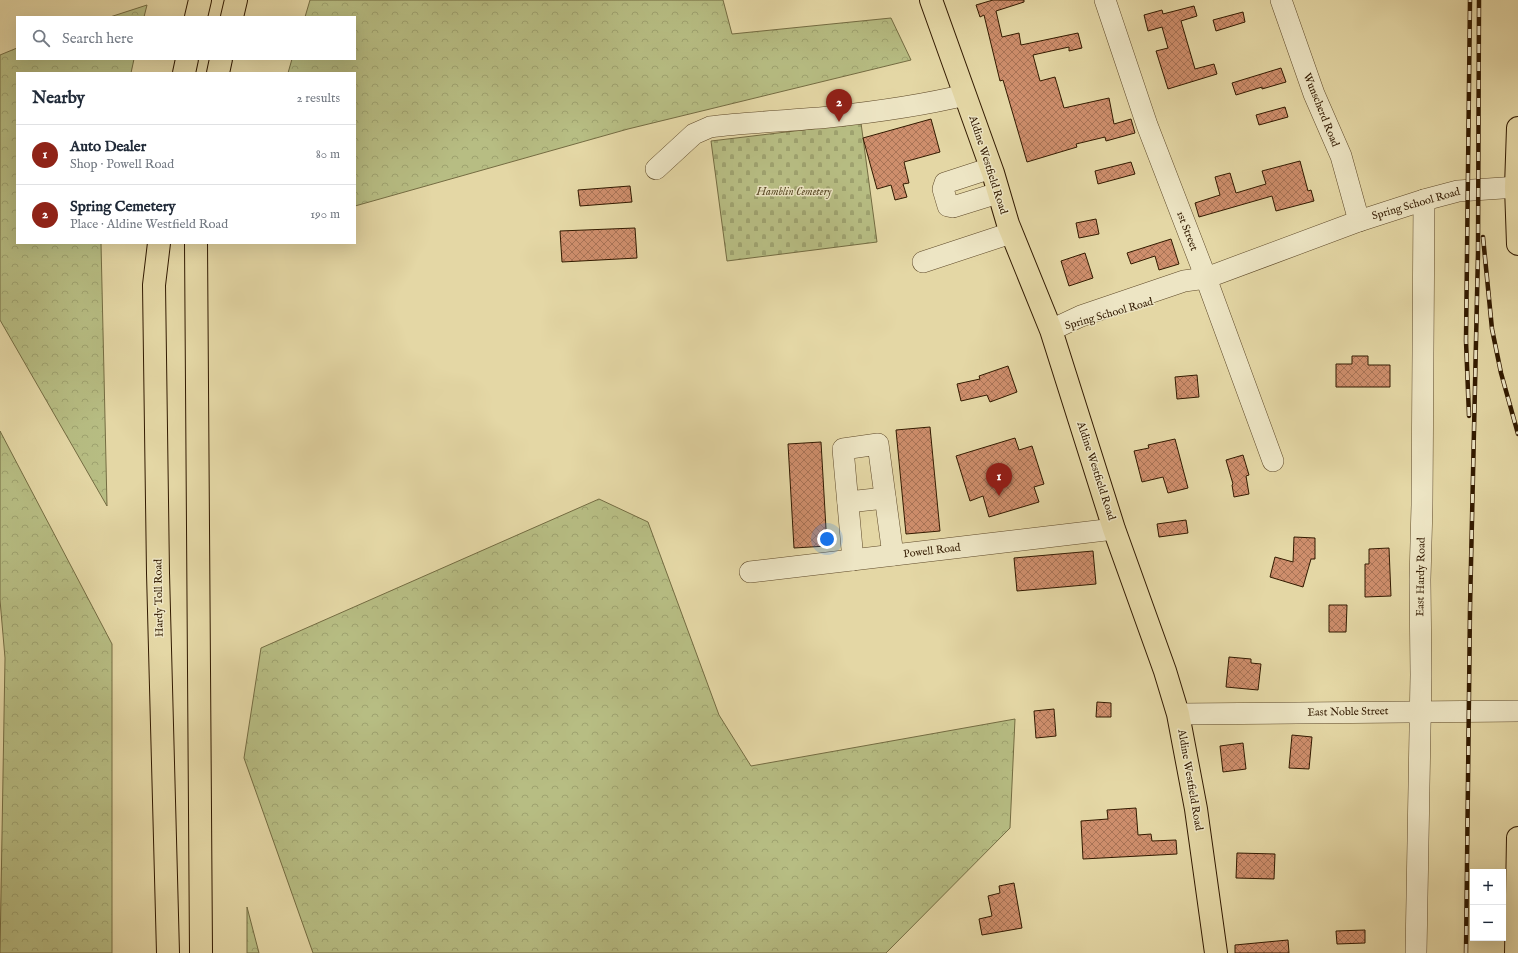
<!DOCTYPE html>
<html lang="en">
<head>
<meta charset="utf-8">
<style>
  body { margin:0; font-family:"IM FELL English",serif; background:#f2f2f3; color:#1f2937 }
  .controls { position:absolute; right:12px; bottom:12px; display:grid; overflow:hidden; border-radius:0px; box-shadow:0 4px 16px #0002 }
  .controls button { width:36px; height:36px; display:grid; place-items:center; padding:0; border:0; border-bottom:1px solid #e0e1e3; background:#fff; color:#1f2937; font:20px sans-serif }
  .you { position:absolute; left:827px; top:539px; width:14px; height:14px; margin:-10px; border:3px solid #fff; border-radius:50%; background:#1a73e8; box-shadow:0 0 0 6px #1a73e833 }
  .badge { display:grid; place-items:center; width:26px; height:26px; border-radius:50%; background:#8f2418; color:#fff; font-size:13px; font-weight:700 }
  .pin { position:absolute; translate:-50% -33px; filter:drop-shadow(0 1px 2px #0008) }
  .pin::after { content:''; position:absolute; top:21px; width:14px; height:12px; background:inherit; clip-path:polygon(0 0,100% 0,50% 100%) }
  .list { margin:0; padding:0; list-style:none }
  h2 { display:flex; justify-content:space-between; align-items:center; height:52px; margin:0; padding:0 16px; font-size:17px }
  h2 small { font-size:13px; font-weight:400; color:#747a83 }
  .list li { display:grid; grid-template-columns:26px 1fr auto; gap:12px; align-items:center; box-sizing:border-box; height:60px; padding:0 16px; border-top:1px solid #e0e1e3 }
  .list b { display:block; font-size:15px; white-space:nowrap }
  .list p { margin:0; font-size:13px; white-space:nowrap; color:#747a83 }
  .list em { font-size:13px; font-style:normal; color:#747a83 }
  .icon { flex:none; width:22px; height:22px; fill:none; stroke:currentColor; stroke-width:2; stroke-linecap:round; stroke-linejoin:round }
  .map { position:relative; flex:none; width:1518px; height:953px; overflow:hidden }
  .search { position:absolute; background:#fff; box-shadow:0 4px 16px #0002; left:16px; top:16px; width:340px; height:44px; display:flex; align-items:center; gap:10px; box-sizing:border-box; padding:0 14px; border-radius:0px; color:#747a83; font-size:15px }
  .panel { position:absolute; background:#fff; box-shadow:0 4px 16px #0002; left:16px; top:72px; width:340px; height:172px; border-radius:0px }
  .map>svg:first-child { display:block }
  .forest { fill:url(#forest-crowns); stroke:#746c42 }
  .cemetery { fill:url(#cemetery-stones); stroke:#746c42 }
  .building { fill:url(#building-cross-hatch); stroke:#321a00 }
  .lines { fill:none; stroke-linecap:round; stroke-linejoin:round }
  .minor-casing { stroke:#5e4929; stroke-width:22 }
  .major-casing { stroke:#321a00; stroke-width:24 }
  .highway-casing { stroke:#321a00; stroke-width:24 }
  .minor { stroke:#ede5c4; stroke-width:21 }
  .major { stroke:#e4d7a5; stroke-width:22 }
  .highway { stroke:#e4d7a5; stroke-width:22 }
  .rail-casing { stroke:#321a00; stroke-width:4.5 }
  .rail { stroke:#ede5c4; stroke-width:3; stroke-dasharray:9; stroke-linecap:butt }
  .labels { text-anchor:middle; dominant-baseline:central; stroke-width:3; stroke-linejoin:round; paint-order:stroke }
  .street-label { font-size:11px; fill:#321a00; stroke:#ede5c4 }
  .park-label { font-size:11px; font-style:italic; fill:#5a4b27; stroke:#ede5c4 }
</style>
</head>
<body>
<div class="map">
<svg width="1518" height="953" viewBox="0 0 1518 953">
  <defs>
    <pattern id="forest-crowns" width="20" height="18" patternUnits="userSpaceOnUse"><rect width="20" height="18" fill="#b7bd83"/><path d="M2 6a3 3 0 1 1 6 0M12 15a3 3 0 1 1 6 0" fill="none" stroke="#9ea26f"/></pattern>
    <pattern id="cemetery-stones" width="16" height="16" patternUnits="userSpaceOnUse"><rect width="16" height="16" fill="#b7bd83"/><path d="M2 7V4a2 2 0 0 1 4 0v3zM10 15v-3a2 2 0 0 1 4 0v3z" fill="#9ea26f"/></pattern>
    <pattern id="building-cross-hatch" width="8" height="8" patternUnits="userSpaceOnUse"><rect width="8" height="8" fill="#ce8e6c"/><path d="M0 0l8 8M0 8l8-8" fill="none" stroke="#a87356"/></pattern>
  </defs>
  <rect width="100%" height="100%" fill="#e4d7a5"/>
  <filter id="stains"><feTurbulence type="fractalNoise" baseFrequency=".005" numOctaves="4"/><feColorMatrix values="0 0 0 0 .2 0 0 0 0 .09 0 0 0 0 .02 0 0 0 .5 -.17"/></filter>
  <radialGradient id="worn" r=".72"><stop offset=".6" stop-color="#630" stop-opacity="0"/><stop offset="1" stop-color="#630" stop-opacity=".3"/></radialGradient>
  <!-- forest -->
  <g class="forest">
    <polygon points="310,0 723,0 732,34 891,18 911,60 628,129 355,206 355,73 288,73 292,59 355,59 355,17 305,17"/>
    <polygon points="147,5 144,17 110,17"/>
    <polygon points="17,48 17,59 134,59 131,73 17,73 17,243 101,243 107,506 0,320 0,55"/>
    <polygon points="0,431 112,644 112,953 0,953 5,658 0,600"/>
    <polygon points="599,499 648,522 719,715 751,766 1015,719 1010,828 886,953 313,953 244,758 261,648"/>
    <polygon points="247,907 259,953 247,953"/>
  </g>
  <!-- cemetery -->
  <polygon class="cemetery" points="861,123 877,242 727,261 711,141"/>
  <!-- building -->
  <g class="building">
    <polygon points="993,0 1024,0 1024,2 996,11 1002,37 1019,33 1021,45 1078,33 1082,48 1069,51 1069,47 1033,55 1040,81 1055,77 1064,108 1109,98 1114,124 1131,119 1135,133 1106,141 1105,137 1076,144 1077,147 1027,162 1003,80 1000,81 984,15 980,17 976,5"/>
    <polygon points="1194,6 1197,16 1181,21 1195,69 1214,64 1217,74 1168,89 1156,51 1168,48 1162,27 1148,31 1144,15 1162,10 1163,14"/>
    <polygon points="1243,12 1245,22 1216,31 1213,20"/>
    <polygon points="1281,68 1286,82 1262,89 1262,87 1236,95 1232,83"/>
    <polygon points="1285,107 1288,117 1259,125 1256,115"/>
    <polygon points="931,119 940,152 904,162 909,183 903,184 907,197 895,200 891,185 877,189 863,138"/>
    <polygon points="1300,161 1308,191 1311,190 1314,201 1276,211 1272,196 1199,217 1195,203 1220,195 1215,177 1230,173 1236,193 1266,184 1262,171"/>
    <polygon points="1131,162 1135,174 1098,184 1095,171"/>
    <polygon points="630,186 632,202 580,206 578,190"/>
    <polygon points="1096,219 1099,234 1079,238 1076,223"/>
    <polygon points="635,228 637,258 562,262 560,231"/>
    <polygon points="1171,239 1179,264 1159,270 1155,256 1131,264 1127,253"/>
    <polygon points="1085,253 1093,278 1069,286 1061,261"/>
    <polygon points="1352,356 1368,356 1368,365 1390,365 1390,387 1336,387 1336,364 1352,364"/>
    <polygon points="1008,366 1017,392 990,402 987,395 961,401 957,384 980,379 979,376"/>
    <polygon points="1197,375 1199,397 1177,399 1175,377"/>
    <polygon points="930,427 940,531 906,534 896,430"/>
    <polygon points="1015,438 1019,450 1032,446 1044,484 1034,487 1039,502 989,517 983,496 970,501 956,456"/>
    <polygon points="1175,439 1188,488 1168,493 1163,477 1142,482 1134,451 1149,448 1148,445"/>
    <polygon points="821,442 827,546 794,548 788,444"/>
    <polygon points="1243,455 1249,475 1246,476 1249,494 1234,497 1232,485 1233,484 1226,460"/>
    <polygon points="1186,520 1188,533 1159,537 1157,524"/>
    <polygon points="1294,537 1315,538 1315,559 1311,559 1303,587 1270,577 1275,557 1293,562"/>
    <polygon points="1389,548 1391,596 1365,597 1365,564 1369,564 1369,549"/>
    <polygon points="1093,551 1096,584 1017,591 1014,558"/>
    <polygon points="1329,605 1347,605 1346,632 1329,632"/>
    <polygon points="1229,657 1251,659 1251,663 1261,664 1258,690 1226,687"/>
    <polygon points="1097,702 1111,703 1111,717 1096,717"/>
    <polygon points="1054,709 1056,736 1036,738 1034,711"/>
    <polygon points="1292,735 1312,737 1309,769 1289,768"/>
    <polygon points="1243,743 1246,769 1223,772 1220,746"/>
    <polygon points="1136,808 1138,835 1151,834 1152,841 1176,840 1177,854 1083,859 1081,821 1108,819 1107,810"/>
    <polygon points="1237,853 1275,854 1274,879 1236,878"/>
    <polygon points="1014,883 1022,928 982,935 979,919 992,916 988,896 1000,893 999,886"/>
    <polygon points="1365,930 1365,943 1337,944 1336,931"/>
    <polygon points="1288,940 1289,953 1235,953 1235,945"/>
  </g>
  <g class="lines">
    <!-- minor casing -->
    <g class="minor-casing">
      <g id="minor">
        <polyline points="1105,0 1147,125 1206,278 1273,461"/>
        <polyline points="1281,0 1314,94 1341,156 1359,221"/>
        <polyline points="991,168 945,183 943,189 948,206 953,207 998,193"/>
        <path d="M656,169L694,134L710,127C749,122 789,121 829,117C875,112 920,106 965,95"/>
        <polyline points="923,262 1011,233"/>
        <polyline points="1051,330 1081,316 1184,281 1206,278 1359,221 1424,200 1458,191 1518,187"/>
        <polyline points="848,502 885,498"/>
        <polyline points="853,560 843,449 878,444 893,555"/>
        <polyline points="750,572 1114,529"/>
        <polyline points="1178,714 1518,711"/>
        <polyline points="1416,953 1421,675 1420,580 1422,505 1424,200"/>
      </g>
    </g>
    <!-- major casing -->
    <g class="major-casing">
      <g id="major">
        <polyline points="931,0 993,173 1008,224 1051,330 1114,529 1165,671 1178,714 1196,809 1216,953"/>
        <polyline points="1518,128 1516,187 1518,244"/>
        <polyline points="1516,953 1518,838"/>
      </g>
    </g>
    <!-- highway casing -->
    <g class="highway-casing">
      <g id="highway">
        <polyline points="196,17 200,0"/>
        <polyline points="232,17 236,0"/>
        <polyline points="184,73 187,59"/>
        <polyline points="218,73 221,59"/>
        <polyline points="159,243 154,285 158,573 168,953"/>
        <polyline points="196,243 201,953"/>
      </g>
    </g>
    <!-- minor -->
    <use href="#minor" class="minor"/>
    <!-- major -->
    <use href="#major" class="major"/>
    <!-- highway -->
    <use href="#highway" class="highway"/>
    <!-- rail casing -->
    <g class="rail-casing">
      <g id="rail">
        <polyline points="1483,237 1492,329 1501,373 1518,434"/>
        <polyline points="1469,416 1466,341 1470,0"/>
        <polyline points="1466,953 1470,608 1478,253 1479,0"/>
      </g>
    </g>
    <!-- rail -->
    <use href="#rail" class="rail"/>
  </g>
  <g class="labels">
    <!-- street labels -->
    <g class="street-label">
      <text transform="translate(1321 110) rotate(68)">Wunscherd Road</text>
      <text transform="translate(988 165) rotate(72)">Aldine Westfield Road</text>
      <text transform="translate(1416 204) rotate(-16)">Spring School Road</text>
      <text transform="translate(1187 231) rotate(69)">1st Street</text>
      <text transform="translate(1109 314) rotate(-16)">Spring School Road</text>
      <text transform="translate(1096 471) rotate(72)">Aldine Westfield Road</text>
      <text transform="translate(932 551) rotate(-7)">Powell Road</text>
      <text transform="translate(1421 577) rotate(-89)">East Hardy Road</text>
      <text transform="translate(159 598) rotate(-91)">Hardy Toll Road</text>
      <text transform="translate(1348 712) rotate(-1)">East Noble Street</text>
      <text transform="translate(1190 780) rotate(80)">Aldine Westfield Road</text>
    </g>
    <!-- park labels -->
    <g class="park-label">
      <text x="794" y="192">Hamblin Cemetery</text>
    </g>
  </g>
  <rect width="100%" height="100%" filter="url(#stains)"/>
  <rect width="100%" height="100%" fill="url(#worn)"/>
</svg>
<div class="controls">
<button>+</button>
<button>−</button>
</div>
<div class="you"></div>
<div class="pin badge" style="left:999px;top:496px">1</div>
<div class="pin badge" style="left:839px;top:122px">2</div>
<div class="search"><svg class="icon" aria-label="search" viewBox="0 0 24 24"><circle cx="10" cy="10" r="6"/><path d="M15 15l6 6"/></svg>Search here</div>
<section class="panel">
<h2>Nearby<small>2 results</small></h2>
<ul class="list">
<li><span class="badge">1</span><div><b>Auto Dealer</b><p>Shop · Powell Road</p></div><em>80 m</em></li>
<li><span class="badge">2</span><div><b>Spring Cemetery</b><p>Place · Aldine Westfield Road</p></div><em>190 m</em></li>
</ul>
</section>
</div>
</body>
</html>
